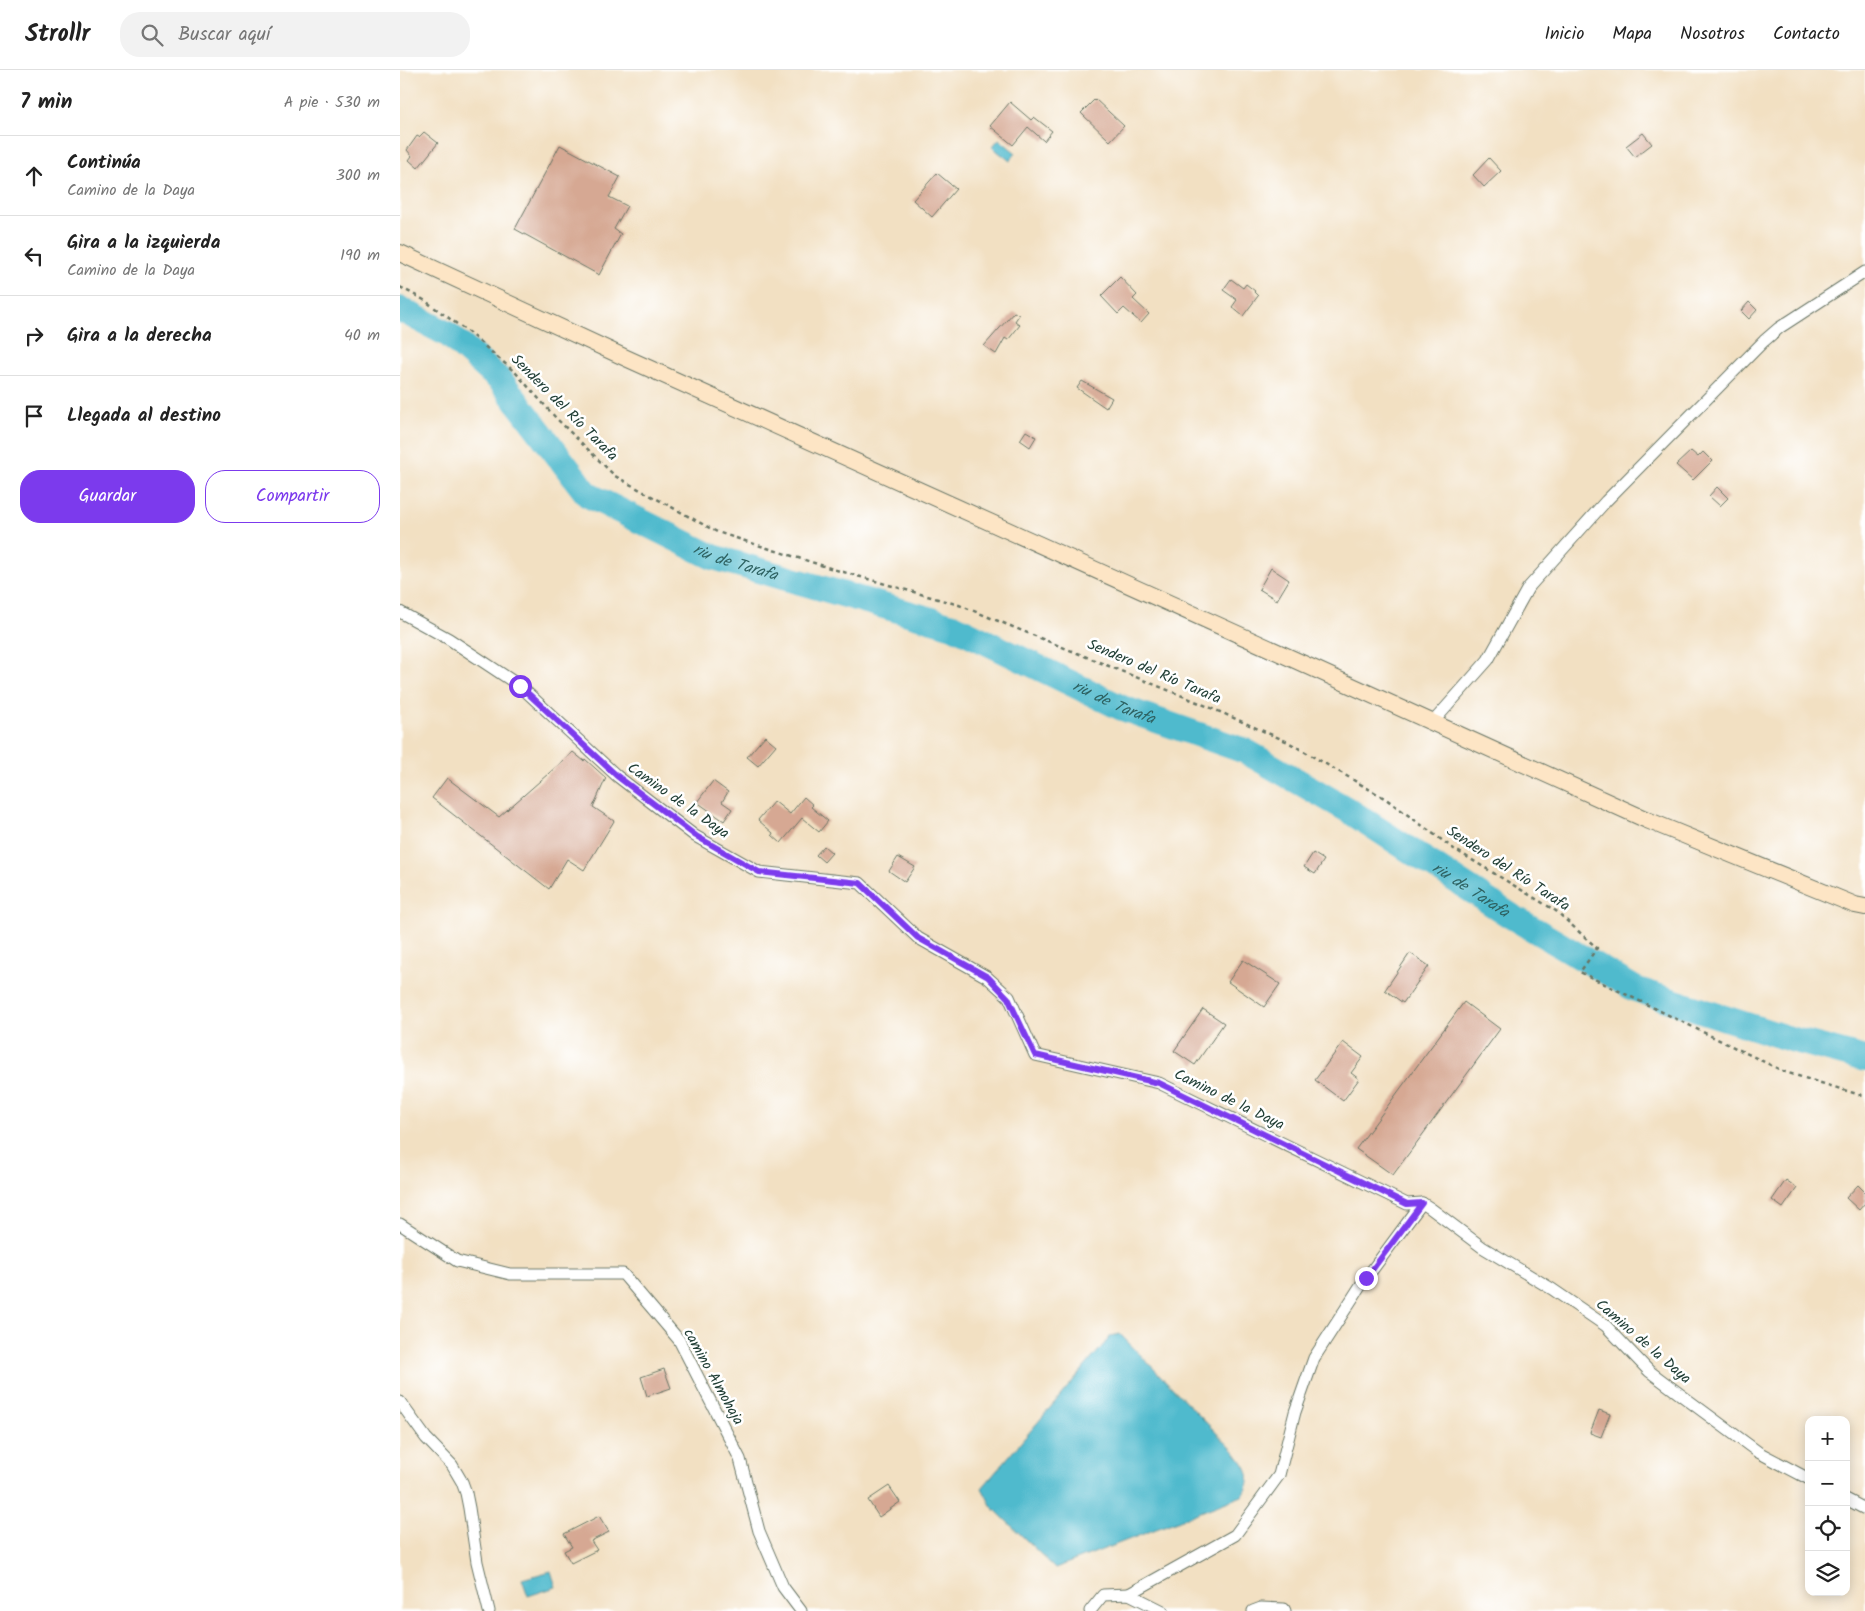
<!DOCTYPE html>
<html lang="es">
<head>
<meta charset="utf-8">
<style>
  body { margin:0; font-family:Kalam,sans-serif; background:#f2f2f2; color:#222 }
  .controls { position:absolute; right:15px; bottom:15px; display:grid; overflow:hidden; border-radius:10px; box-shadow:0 2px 12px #0003 }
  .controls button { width:45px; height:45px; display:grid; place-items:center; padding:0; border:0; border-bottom:1px solid #e0e0e0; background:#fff; color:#222; font:25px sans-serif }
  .stop { position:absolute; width:15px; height:15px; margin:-11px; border:4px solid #7c3aed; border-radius:50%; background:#fff }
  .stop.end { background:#7c3aed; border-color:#fff; box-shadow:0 1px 5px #0008 }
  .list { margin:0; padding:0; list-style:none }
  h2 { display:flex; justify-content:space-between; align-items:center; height:65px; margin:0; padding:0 20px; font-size:21px }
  h2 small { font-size:16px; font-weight:400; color:#767676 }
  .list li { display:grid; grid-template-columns:32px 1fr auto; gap:15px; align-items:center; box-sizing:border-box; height:80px; padding:0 20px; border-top:1px solid #e0e0e0 }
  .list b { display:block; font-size:19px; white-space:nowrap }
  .list p { margin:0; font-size:16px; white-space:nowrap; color:#767676 }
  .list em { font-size:16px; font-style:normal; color:#767676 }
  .actions { display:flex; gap:10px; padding:15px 20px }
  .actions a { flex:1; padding:11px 0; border:1px solid #7c3aed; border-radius:20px; text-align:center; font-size:18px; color:#7c3aed }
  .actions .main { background:#7c3aed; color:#fff }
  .icon { flex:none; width:28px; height:28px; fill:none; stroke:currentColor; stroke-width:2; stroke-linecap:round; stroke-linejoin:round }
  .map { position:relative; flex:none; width:1465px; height:1541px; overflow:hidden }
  header { display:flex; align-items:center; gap:30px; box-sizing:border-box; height:70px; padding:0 25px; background:#fff; border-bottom:1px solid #e0e0e0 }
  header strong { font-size:24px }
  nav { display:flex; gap:28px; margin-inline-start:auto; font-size:18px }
  .search { width:350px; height:45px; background:#f2f2f2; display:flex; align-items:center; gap:12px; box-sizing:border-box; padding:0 18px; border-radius:20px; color:#767676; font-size:19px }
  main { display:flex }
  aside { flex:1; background:#fff }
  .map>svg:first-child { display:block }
  .water { fill:#50bacd; stroke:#387c80 }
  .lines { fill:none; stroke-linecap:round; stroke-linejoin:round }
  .river { stroke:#50bacd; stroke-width:26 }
  .building { fill:#d6a893 }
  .minor-casing { stroke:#697666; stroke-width:13 }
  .secondary-casing { stroke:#697666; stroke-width:18 }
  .path { stroke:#697666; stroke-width:2.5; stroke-dasharray:4 4; stroke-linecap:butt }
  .minor { stroke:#fff; stroke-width:11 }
  .secondary { stroke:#fde5c5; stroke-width:16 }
  .route { stroke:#7c3aed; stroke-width:6 }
  .labels { text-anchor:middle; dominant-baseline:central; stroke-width:5; stroke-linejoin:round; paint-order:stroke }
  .street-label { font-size:15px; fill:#1f3d34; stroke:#fff }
  .water-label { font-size:16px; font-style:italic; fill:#2e6262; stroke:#fff }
</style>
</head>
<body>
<header>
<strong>Strollr</strong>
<div class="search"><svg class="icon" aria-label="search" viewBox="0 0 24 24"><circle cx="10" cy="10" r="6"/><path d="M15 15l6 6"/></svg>Buscar aquí</div>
<nav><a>Inicio</a><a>Mapa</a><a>Nosotros</a><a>Contacto</a></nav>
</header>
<main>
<aside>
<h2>7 min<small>A pie · 530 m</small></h2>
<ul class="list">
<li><svg class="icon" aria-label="ahead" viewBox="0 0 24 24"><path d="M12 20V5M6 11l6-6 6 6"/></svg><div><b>Continúa</b><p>Camino de la Daya</p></div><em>300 m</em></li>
<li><svg class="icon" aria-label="left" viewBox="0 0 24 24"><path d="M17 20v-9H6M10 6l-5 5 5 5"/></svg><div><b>Gira a la izquierda</b><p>Camino de la Daya</p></div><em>190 m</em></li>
<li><svg class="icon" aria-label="right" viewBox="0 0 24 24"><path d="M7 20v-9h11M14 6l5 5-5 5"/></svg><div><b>Gira a la derecha</b></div><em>40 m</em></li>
<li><svg class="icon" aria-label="arrive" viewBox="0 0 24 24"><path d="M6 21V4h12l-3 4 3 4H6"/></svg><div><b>Llegada al destino</b></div></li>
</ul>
<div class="actions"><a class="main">Guardar</a><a>Compartir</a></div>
</aside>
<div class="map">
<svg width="1465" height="1541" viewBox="0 0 1465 1541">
  <rect width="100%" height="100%" fill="#fff"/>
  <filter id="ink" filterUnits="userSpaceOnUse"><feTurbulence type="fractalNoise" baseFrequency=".02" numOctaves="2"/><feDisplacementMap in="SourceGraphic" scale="10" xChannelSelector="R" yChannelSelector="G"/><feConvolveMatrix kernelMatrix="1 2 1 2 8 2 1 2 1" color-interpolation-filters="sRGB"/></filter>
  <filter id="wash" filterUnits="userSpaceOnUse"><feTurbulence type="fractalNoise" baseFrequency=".0096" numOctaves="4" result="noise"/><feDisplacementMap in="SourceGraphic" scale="20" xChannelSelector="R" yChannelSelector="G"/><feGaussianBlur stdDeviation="1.12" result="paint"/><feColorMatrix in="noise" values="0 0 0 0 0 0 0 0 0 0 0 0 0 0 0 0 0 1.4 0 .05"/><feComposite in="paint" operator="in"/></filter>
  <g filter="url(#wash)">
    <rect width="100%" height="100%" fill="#f2e0c2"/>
    <!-- water -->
    <g class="water">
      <polygon points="599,69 616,83 610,91 592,77"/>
      <path d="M720,1264L835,1382C848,1399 854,1406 842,1426L655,1498L592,1437L582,1418L711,1266Z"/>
      <polygon points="151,1501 156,1517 128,1526 122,1509"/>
    </g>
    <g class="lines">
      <!-- river -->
      <path class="river" id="s1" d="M0,239L49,265L101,311L188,425L313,487L553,556L722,638L845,681L948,740L1111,846L1235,919L1387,968L1465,989"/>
    </g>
    <g id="blocks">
      <!-- building -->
      <g class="building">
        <polygon points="695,29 724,56 710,71 681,43"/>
        <polygon points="610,32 631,50 634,47 652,61 644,71 628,57 613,75 590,56"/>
        <polygon points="24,62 38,73 18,98 9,90 12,86 7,80 17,66 19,67"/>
        <polygon points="1243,63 1252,74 1235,87 1226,76"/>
        <polygon points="160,75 220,107 209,127 227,136 214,159 221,164 199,205 115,159"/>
        <polygon points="1089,88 1101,101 1084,117 1073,105"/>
        <polygon points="537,103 556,119 532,147 513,130"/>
        <polygon points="720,207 737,225 733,229 749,244 741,253 724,238 718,244 701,226"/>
        <polygon points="831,209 843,218 846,214 855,221 854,222 858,226 843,246 832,237 837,230 823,220"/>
        <polygon points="1349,232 1357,240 1349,249 1341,241"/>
        <polygon points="614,242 619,245 615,251 620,255 608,270 605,268 596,284 584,276"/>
        <polygon points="682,311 712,328 706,338 677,318"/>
        <polygon points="626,361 636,367 630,377 620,370"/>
        <polygon points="1291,381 1298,387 1303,382 1312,391 1293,410 1276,395"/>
        <polygon points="1317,417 1328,428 1320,436 1309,426"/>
        <polygon points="871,498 889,510 877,530 859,519"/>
        <polygon points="365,666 376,675 358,696 347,687"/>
        <polygon points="173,682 184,691 185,689 206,708 193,737 214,751 184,800 167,789 149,819 32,728 47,708 99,747"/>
        <polygon points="313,711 328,722 322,732 332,739 324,751 297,732"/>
        <polygon points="404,727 413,735 411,737 428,751 419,762 402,748 381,773 372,765 373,763 358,750 374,731 390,744"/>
        <polygon points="424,776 432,783 424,792 416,785"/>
        <polygon points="913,783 924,790 915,804 904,797"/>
        <polygon points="498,787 515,797 505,812 489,801"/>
        <polygon points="1010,883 1029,896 1003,933 985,920"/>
        <polygon points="843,890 880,914 864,937 828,912"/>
        <polygon points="1064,932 1100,959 993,1105 956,1079"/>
        <polygon points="803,939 824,953 795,995 774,981"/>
        <polygon points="943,972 963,987 951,1003 959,1009 943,1031 915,1010"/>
        <polygon points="1386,1110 1397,1118 1383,1138 1372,1130"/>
        <polygon points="1458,1115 1465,1122 1465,1133 1459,1140 1446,1128"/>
        <polygon points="264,1299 271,1318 247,1326 241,1307"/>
        <polygon points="1199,1340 1210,1344 1201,1367 1190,1363"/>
        <polygon points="489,1416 500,1432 479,1447 468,1430"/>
        <polygon points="199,1446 209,1462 191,1471 197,1480 171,1493 164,1481 172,1477 164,1464"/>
      </g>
    </g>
  </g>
  <g filter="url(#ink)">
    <use href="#blocks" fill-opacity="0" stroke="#697666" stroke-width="1"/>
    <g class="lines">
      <!-- minor casing -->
      <g class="minor-casing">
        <g id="minor">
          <polyline points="0,542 49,569 120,616 217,706 295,766 359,802 460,813 518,868 587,907 609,927 635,985 759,1013 1007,1134 1022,1133 1030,1138 1082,1177 1152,1219 1206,1256 1249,1301 1281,1325 1358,1382 1409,1409"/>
          <polyline points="1033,652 1088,590 1128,518 1206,431 1364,271 1379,258 1465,202"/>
          <polyline points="0,1154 57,1191 110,1204 223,1204 279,1270 340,1389 359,1461 383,1517 401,1541"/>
          <polyline points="0,1332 26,1368 52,1395 62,1412 66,1423 69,1438 77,1492 89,1541"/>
          <polyline points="1446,1429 1465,1439"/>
          <polyline points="729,1524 835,1465 879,1405 895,1342 914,1288 961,1215 1022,1133"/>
          <polyline points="690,1541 703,1525 729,1524 763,1541"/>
          <polyline points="853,1541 861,1538 884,1539 885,1541"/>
        </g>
      </g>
      <!-- secondary casing -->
      <g class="secondary-casing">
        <polyline id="secondary" points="0,183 226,288 884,585 1247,750 1455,835 1465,837"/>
      </g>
      <!-- path -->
      <polyline class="path" points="0,217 24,230 68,262 116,303 156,348 215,406 317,462 433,499 559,535 802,634 888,672 986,729 1054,779 1156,841 1197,878 1180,902 1385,1002 1457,1024 1465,1025"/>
      <!-- minor -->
      <use href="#minor" class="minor"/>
      <!-- secondary -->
      <use href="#secondary" class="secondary"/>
    </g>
  </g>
  <g class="lines" filter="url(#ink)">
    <!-- route -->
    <polyline class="route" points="120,616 217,706 296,766 359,802 460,813 518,868 588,907 608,928 635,985 759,1013 1007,1134 1022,1133 966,1208"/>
  </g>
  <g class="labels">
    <!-- street labels -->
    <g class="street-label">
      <text transform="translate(164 338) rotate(45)">Sendero del Río Tarafa</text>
      <text transform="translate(754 602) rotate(23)">Sendero del Río Tarafa</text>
      <text transform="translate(278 731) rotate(35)">Camino de la Daya</text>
      <text transform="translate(1108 799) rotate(33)">Sendero del Río Tarafa</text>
      <text transform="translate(829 1030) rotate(26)">Camino de la Daya</text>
      <text transform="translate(1243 1272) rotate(41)">Camino de la Daya</text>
      <text transform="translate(313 1307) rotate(61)">camino Almohaja</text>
    </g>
    <!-- water labels -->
    <g class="water-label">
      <text stroke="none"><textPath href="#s1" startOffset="431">riu de Tarafa</textPath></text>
      <text stroke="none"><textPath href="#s1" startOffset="836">riu de Tarafa</textPath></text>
      <text stroke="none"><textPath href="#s1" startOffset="1241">riu de Tarafa</textPath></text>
    </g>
  </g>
</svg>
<div class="controls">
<button>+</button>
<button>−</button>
<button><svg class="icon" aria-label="locate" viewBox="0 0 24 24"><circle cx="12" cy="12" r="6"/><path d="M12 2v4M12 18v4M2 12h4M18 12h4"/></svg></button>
<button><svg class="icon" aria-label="layers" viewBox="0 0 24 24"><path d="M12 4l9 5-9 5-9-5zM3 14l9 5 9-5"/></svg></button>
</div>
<div class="stop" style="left:120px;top:616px"></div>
<div class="stop end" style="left:966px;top:1208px"></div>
</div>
</main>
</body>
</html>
